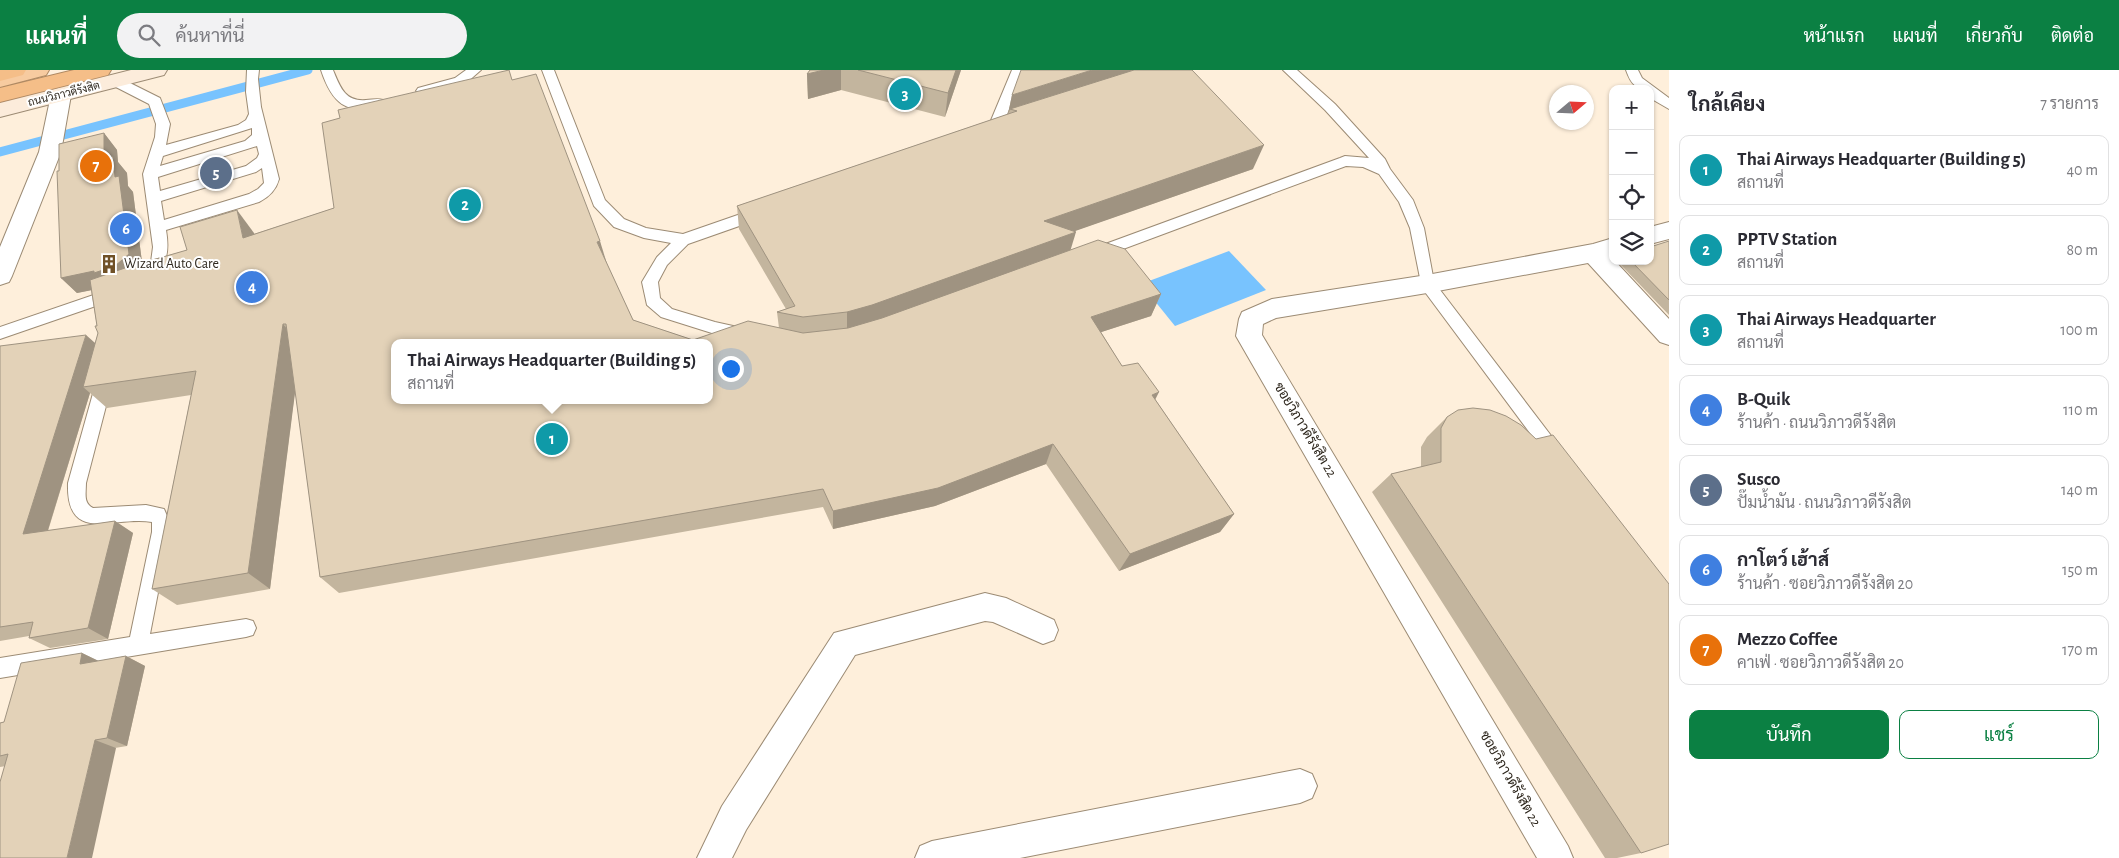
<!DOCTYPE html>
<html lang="th">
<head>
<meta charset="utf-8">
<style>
  body { margin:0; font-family:"Alegreya Sans",Sarabun,sans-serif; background:#f2f2f3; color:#2b2b33 }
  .controls { position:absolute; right:15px; top:15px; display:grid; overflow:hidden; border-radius:10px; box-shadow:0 1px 4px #0004 }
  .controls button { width:45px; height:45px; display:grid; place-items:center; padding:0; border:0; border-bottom:1px solid #e1e1e2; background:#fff; color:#2b2b33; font:25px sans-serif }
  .compass { position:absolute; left:1549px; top:15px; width:45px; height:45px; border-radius:50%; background:#fff; box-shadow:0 1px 4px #0004; rotate:71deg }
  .you { position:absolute; left:730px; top:298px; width:18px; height:18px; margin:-12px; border:4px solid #fff; border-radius:50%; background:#1a73e8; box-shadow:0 0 0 8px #1a73e833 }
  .badge { display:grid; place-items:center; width:32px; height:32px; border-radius:50%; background:#0b8043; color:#fff; font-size:16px; font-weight:700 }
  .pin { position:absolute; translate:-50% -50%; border:2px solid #fff; box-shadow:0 1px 5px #0006 }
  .popup { position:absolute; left:391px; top:269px; width:322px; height:65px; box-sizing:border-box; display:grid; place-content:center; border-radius:10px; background:#fff; filter:drop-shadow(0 1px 4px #0005); font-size:16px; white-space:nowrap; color:#7c7c81 }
  .popup b { font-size:19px; color:#2b2b33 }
  .popup::after { content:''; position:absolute; left:50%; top:100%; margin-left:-10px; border:10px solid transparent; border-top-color:#fff }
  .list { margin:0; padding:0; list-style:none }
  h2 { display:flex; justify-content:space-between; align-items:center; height:65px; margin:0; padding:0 20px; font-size:21px }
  h2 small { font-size:16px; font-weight:400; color:#7c7c81 }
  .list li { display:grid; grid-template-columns:32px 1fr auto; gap:15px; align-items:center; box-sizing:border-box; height:70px; margin:0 10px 10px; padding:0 10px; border:1px solid #e1e1e2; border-radius:10px }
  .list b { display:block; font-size:19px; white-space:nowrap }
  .list p { margin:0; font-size:16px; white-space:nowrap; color:#7c7c81 }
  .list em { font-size:16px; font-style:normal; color:#7c7c81 }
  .actions { display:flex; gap:10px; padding:15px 20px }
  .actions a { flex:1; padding:11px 0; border:1px solid #0b8043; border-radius:10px; text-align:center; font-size:18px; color:#0b8043 }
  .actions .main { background:#0b8043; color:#fff }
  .icon { flex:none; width:28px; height:28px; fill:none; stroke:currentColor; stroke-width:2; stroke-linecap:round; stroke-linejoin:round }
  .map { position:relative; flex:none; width:1669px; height:788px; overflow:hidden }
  header { display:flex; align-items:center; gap:30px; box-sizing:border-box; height:70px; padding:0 25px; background:#0b8043; color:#fff }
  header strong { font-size:24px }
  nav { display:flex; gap:28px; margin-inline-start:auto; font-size:18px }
  .search { width:350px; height:45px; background:#f2f2f3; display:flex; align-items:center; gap:12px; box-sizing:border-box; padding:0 18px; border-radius:28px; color:#7c7c81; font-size:19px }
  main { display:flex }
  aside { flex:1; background:#fff }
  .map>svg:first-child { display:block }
  .water { fill:#78c3fe }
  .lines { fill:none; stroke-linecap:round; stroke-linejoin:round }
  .stream { stroke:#78c3fe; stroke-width:9 }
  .service-casing { stroke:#9c8b74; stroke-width:2 }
  .minor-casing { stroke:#9c8b74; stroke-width:2 }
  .secondary-casing { stroke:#9c8b74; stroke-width:2 }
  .trunk-casing { stroke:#af8963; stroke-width:2 }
  .motorway-casing { stroke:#af8963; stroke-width:2 }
  .service { fill:#fff; fill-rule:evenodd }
  .minor { fill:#fff; fill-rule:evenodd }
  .secondary { fill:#fcecdb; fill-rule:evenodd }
  .trunk { fill:#f7cba0; fill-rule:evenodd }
  .motorway { fill:#f5be88; fill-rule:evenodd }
  .wall { fill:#c3b59e }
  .shaded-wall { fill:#9f9381 }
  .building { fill:#e3d2b8; stroke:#9f9381; fill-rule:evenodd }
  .labels { text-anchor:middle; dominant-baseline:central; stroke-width:4; stroke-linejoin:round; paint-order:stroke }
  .far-street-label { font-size:11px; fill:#2e271d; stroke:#fff }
  .poi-label { font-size:14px; fill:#2e271d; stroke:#fff; text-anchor:start }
  .street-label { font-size:14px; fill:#2e271d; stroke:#fff }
</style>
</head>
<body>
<header>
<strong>แผนที่</strong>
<div class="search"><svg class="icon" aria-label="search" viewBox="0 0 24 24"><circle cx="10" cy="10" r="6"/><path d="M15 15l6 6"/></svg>ค้นหาที่นี่</div>
<nav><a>หน้าแรก</a><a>แผนที่</a><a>เกี่ยวกับ</a><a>ติดต่อ</a></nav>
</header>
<main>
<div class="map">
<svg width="1669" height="788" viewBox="0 0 1669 788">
  <rect width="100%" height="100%" fill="#feefdb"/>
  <!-- water -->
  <polygon class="water" points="1229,181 1266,220 1175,256 1141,214"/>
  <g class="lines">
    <!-- stream -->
    <polyline class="stream" points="0,82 308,0"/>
    <!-- service casing -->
    <g class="service-casing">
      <g id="service">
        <path d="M247,0H259L258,9L261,37L279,109C276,120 269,127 259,132L166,160C170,184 166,192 153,212L148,214L143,212L140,208L151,192L153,177L143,104L155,67L156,54L149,34L110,14L108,11L110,8H120L160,28L170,54L166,75L238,55L246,50L249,44L246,22ZM252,58V65L245,71L160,96L163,86ZM257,76L259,84L257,88L246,96L160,121L158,107ZM262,98L264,113L258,119L249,124L164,150L161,131L256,102Z"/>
        <path d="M321,0H333C340,17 345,32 366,30C372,30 377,28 383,30L385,33L383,36C346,46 332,33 321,0Z"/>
        <polygon points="466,0 481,0 465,14 423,25 416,21 418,18 455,8"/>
        <polygon points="542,0 554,0 605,130 624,149 646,158 683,164 755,139 760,138 765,139 767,143 765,147 688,174 667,195 658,212 660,228 672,239 715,252 751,260 753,264 751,268 745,270 715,264 661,247 647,235 642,212 657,187 671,173 644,168 614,157 594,136"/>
        <polygon points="1012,0 1024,0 1001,60 999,63 989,63 987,60"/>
        <polygon points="1283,0 1297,0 1335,34 1385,89 1390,99 1413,130 1424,158 1434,212 1562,380 1565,385 1562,390 1556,392 1550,390 1422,218 1410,158 1399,132 1379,104 1363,97 1346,96 1099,188 1094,190 1089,188 1086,184 1089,180 1340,88 1345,86 1369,88 1325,40"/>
        <path d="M1626,0H1638L1642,8L1669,28V39L1650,28V19C1635,19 1631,14 1626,0Z"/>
        <polygon points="114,218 119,220 122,224 119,228 0,269 0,257"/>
        <path d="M105,302L111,304L113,309L86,413C86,423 83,433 93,438L146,435L164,439L171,455L150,564L246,549L253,551L256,558L253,565L246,567L0,608V588L130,567L152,462V452C115,445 66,476 68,413L97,309L99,304Z"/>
      </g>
    </g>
    <!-- minor casing -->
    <g class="minor-casing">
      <g id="minor">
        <polygon points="61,18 68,20 71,25 61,82 12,206 9,212 0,215 0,177 39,82 51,25 54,20"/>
        <polygon points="1669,152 1669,169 1650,174 1650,157"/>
        <polygon points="1613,168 1613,186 1610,186 1613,191 1615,191 1669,249 1669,275 1660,272 1588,193 1427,223 1276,248 1263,254 1262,265 1568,776 1573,788 1537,788 1236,266 1239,249 1242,242 1272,229 1427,205 1593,174"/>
        <polygon points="985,523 1006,528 1054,550 1058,560 1054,570 1043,574 993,552 985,551 855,585 746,760 732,788 697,788 722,736 834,563"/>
        <polygon points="1300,699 1312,704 1317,716 1312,728 1300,733 1020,788 915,788 920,776 932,771"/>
      </g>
    </g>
    <!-- secondary casing -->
    <g class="secondary-casing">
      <polygon id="secondary" points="131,0 167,0 164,5 0,47 0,33"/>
    </g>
    <!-- trunk casing -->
    <g class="trunk-casing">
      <polygon id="trunk" points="13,0 49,0 46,5 0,17 0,3"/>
    </g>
    <!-- motorway casing -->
    <g class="motorway-casing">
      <g id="motorway">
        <polygon points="0,0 26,0 23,5 0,11"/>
        <polygon points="74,0 111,0 108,5 0,32 0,18"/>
      </g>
    </g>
    <!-- service -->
    <use href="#service" class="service"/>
    <!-- minor -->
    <use href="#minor" class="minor"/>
    <!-- secondary -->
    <use href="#secondary" class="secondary"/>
    <!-- trunk -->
    <use href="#trunk" class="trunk"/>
    <!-- motorway -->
    <use href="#motorway" class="motorway"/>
  </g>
  <!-- wall -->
  <g class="wall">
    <polygon points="810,0 961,0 945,47 841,20 808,29 807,4"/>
    <polygon points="512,10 607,194 633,250 693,270 779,258 777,242 786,239 739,159 737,136 1008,44 1012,25 1253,99 1074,161 1070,180 1161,224 1151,246 1101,262 1122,296 1155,329 1234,444 1220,462 1119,501 1046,394 935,436 833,459 823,437 339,523 320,507 295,320 270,519 177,535 152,519 191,325 107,338 90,323 48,461 115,451 133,463 108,569 50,578 29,568 29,566 0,571 0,276 95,273 98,263 91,220 77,223 61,208 59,101 104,63 117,80 118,92 127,103 128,116 133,122 142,192 254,163 254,164 334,138"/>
    <polygon points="1669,171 1669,245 1619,193 1621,191 1650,191"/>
    <polygon points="1447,347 1641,783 1617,788 1605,788 1372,422 1391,404 1421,397 1421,377 1427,367"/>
    <polygon points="82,583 98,591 126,586 145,596 127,676 0,697 0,653 4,652"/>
  </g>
  <!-- shaded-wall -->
  <g class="shaded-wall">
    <polygon points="824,0 841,0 841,20 808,29 807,4"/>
    <polygon points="956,0 961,0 945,47 948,23"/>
    <polygon points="1092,0 1161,0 1017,41 1010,39 1007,49 1012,25"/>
    <polygon points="104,63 117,80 118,92 127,103 128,116 133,122 143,200 108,217 77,223 61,208 115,107 104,89"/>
    <polygon points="1264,75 1253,99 1038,174 1044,151"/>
    <polygon points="237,140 254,163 261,191 243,168"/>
    <polygon points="1076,162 1069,185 847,264 847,242"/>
    <polygon points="600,171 607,194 597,172"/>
    <polygon points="1161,224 1151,246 1083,268 1091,247"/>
    <polygon points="283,254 301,276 270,519 248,503"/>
    <polygon points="86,265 103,280 83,317 90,323 43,476 23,464"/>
    <polygon points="1159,322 1149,342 1152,325"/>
    <polygon points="1053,374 1046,394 935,436 833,459 833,441"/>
    <polygon points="1234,444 1220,462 1119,501 1130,484"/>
    <polygon points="115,451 133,463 108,569 88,558"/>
    <polygon points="82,583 103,593 80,594"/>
    <polygon points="126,586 145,596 127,676 107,668"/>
    <polygon points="95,670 116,678 92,788 67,788"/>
  </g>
  <!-- building -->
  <g class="building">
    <path d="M509,0L512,10L536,4L600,171L597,172L633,250L693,270L748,251L803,263L848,258L882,248L1098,170L1125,179L1161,224L1091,247L1122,296L1138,293L1159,322L1152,325L1234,444L1130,484L1053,374L938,418L833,441L823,419L320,507L286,254H283L248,503L152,519L196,301L83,317L98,263L95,256H97L90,210L125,198L187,180L180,157L237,140L243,168L334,138L322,53L340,48L338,40ZM394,273H710V330H394Z"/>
    <polygon points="810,0 824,0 807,4"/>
    <polygon points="858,0 956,0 948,23"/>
    <polygon points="1021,0 1092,0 1012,25"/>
    <polygon points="1134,0 1192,0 1264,75 1044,151 1076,162 872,235 847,242 803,247 777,242 795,236 737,136 1017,41 1010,39"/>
    <polygon points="104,63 104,89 113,86 115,107 119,106 129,184 115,196 94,203 94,201 61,208 57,101 59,101 59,74"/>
    <polygon points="1669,171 1669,230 1631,191 1650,191 1650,177"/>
    <polygon points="86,265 23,464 115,451 88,558 29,568 33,552 0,557 0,276"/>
    <polygon points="1473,338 1490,340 1506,346 1521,355 1536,369 1553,365 1669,514 1669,774 1641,783 1391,404 1441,392 1441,358 1447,347 1458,340"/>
    <polygon points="82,583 80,594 126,586 107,668 95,670 67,788 0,788 0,712 8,684 0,686 0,653 4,652 21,593"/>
  </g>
  <!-- icons -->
  <defs>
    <g id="building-bare" transform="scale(1.5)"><path d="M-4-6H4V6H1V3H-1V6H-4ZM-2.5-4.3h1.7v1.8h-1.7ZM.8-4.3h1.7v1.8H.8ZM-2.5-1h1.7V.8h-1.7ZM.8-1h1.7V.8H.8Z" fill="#705127" stroke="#fff" stroke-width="2.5" paint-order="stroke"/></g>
  </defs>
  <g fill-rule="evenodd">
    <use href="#building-bare" x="109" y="194"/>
  </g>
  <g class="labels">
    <!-- far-street labels -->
    <g class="far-street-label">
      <text transform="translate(64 24) rotate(-14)">ถนนวิภาวดีรังสิต</text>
    </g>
    <!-- poi labels -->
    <g class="poi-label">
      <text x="124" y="194">Wizard Auto Care</text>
    </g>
    <!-- street labels -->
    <g class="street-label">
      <text transform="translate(1305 360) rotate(59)">ซอยวิภาวดีรังสิต 22</text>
      <text transform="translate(1510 709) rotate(60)">ซอยวิภาวดีรังสิต 22</text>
    </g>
  </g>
</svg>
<div class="controls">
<button>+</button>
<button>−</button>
<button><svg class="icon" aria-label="locate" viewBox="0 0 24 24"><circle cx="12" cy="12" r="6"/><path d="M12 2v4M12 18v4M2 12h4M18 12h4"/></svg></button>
<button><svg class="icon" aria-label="layers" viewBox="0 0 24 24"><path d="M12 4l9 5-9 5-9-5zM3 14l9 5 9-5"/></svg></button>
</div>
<svg class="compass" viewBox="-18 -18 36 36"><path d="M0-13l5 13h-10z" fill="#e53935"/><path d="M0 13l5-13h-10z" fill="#7c7c81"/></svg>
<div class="you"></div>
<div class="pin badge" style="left:552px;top:369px;background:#0f9aa8">1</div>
<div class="popup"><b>Thai Airways Headquarter (Building 5)</b>สถานที่</div>
<div class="pin badge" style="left:465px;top:135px;background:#0f9aa8">2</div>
<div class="pin badge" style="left:905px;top:24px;background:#0f9aa8">3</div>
<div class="pin badge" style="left:252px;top:217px;background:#3f7fe0">4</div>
<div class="pin badge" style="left:216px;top:103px;background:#5c6f8a">5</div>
<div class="pin badge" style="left:126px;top:159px;background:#3f7fe0">6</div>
<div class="pin badge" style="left:96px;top:96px;background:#e8710a">7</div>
</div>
<aside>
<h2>ใกล้เคียง<small>7 รายการ</small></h2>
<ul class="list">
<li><span class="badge" style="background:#0f9aa8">1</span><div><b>Thai Airways Headquarter (Building 5)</b><p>สถานที่</p></div><em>40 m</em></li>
<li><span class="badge" style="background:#0f9aa8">2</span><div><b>PPTV Station</b><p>สถานที่</p></div><em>80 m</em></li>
<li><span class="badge" style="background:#0f9aa8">3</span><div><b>Thai Airways Headquarter</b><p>สถานที่</p></div><em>100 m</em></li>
<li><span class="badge" style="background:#3f7fe0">4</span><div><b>B-Quik</b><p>ร้านค้า · ถนนวิภาวดีรังสิต</p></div><em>110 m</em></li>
<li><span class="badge" style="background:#5c6f8a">5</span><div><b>Susco</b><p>ปั๊มน้ำมัน · ถนนวิภาวดีรังสิต</p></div><em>140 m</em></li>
<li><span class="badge" style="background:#3f7fe0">6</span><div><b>กาโตว์ เฮ้าส์</b><p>ร้านค้า · ซอยวิภาวดีรังสิต 20</p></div><em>150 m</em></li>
<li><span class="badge" style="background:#e8710a">7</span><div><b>Mezzo Coffee</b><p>คาเฟ่ · ซอยวิภาวดีรังสิต 20</p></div><em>170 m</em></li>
</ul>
<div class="actions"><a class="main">บันทึก</a><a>แชร์</a></div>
</aside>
</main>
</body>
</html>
